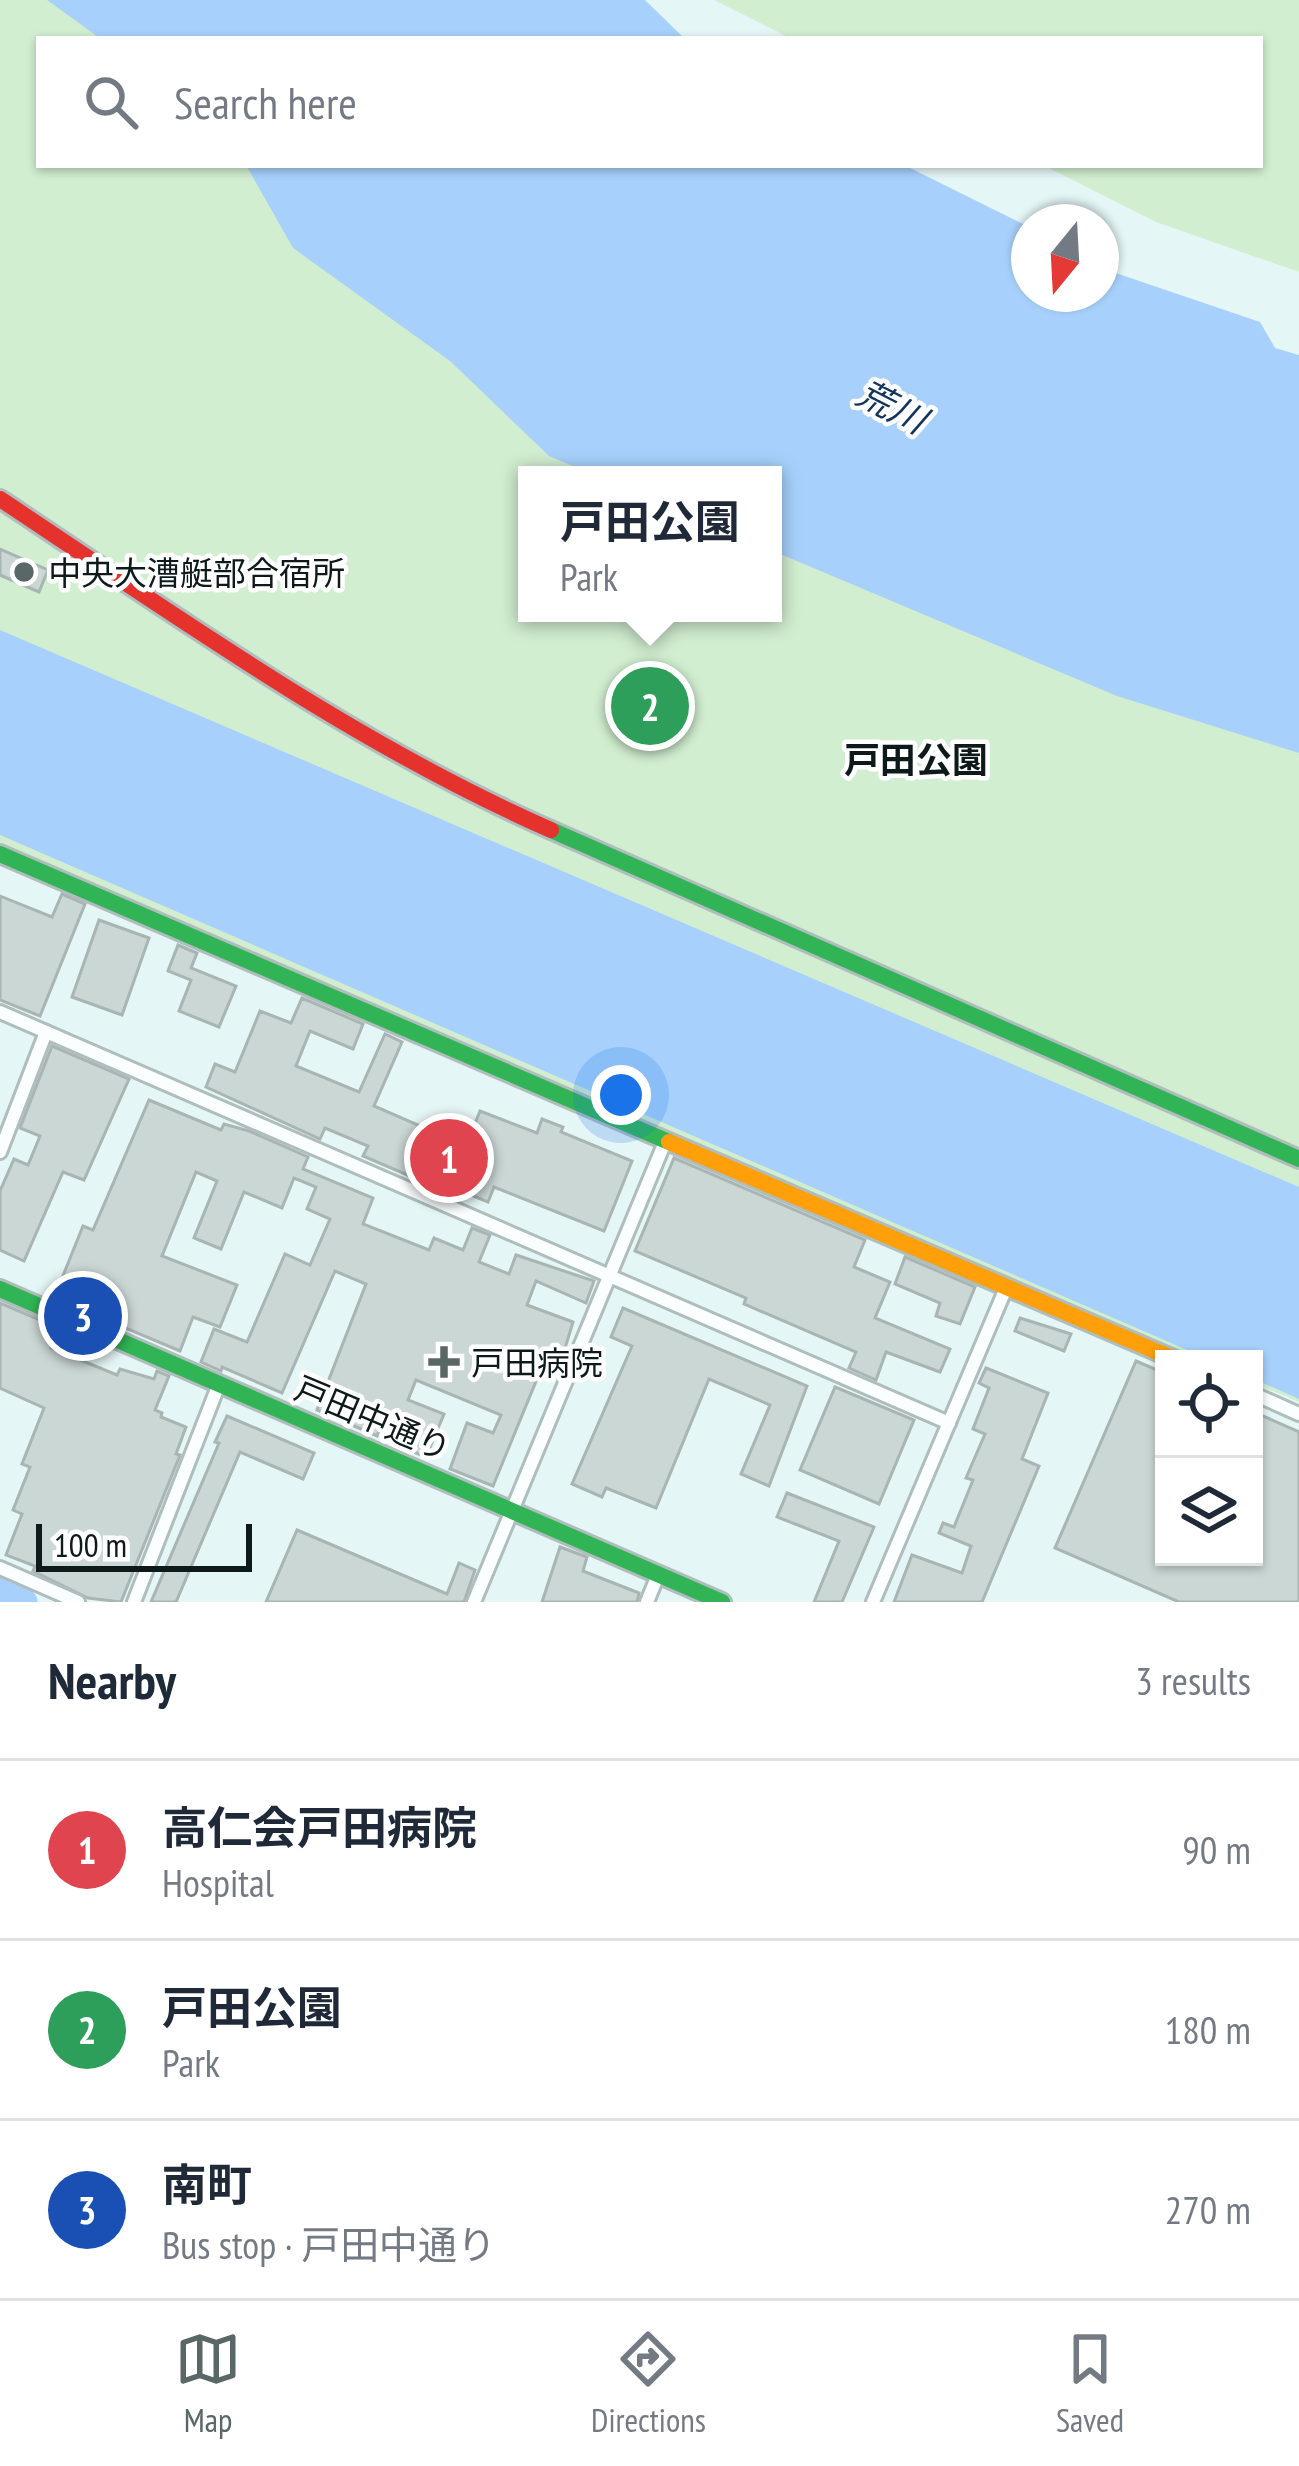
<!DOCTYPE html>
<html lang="en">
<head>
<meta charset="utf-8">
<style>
  body { margin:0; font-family:"PT Sans Narrow","Noto Sans JP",sans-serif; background:#f6f6f7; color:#1f2937 }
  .controls { position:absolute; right:36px; bottom:36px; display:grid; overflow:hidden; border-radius:0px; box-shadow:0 3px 9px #0004 }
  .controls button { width:108px; height:108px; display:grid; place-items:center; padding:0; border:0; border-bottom:3px solid #e0e1e3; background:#fff; color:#1f2937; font:60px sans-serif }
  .compass { position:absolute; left:1011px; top:204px; width:108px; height:108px; border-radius:50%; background:#fff; box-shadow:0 3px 9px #0004; rotate:198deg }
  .scale { position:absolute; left:36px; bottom:30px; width:216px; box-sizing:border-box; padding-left:12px; border:6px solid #0e1a1a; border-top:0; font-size:33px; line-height:42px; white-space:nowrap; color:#0e1a1a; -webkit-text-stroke:9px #fff; paint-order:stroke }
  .you { position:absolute; left:621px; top:1095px; width:42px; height:42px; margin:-30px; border:9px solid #fff; border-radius:50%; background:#1a73e8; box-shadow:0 0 0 18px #1a73e833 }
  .badge { display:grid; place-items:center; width:78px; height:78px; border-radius:50%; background:#596767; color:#fff; font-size:39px; font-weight:700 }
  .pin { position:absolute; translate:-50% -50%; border:6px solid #fff; box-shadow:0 3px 12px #0006 }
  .popup { position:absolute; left:518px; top:466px; width:264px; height:156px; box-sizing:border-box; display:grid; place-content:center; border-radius:0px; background:#fff; filter:drop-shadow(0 3px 9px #0005); font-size:39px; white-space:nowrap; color:#747a83 }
  .popup b { font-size:45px; color:#1f2937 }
  .popup::after { content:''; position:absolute; left:50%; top:100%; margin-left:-24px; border:24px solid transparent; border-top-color:#fff }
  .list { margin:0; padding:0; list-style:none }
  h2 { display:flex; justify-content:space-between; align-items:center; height:156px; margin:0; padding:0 48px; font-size:51px }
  h2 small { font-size:39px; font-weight:400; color:#747a83 }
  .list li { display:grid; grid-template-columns:78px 1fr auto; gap:36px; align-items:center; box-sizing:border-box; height:180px; padding:0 48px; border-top:3px solid #e0e1e3 }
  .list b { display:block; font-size:45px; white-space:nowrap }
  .list p { margin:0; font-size:39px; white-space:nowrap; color:#747a83 }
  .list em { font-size:39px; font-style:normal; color:#747a83 }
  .icon { flex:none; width:66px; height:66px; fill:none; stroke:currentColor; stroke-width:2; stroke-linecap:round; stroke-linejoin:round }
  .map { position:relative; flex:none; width:1299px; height:1602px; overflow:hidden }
  .search { position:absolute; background:#fff; box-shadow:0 3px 9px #0004; left:36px; right:36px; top:36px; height:132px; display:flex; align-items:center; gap:30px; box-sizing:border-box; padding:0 42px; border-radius:0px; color:#747a83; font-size:45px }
  .sheet { height:696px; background:#fff }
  nav { display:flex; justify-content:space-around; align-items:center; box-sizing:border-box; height:168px; border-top:3px solid #e0e1e3; background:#fff; font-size:33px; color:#747a83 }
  nav a { display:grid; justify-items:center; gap:6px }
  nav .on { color:#596767 }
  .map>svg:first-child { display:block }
  .green { fill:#d1eed0; fill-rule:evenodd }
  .water { fill:#a7d1fc }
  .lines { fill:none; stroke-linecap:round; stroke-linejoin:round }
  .river { stroke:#a7d1fc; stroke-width:27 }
  .building { fill:#cbd7d5; stroke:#a8b5b2; stroke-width:3 }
  .street-casing { stroke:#b0bdbd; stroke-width:18 }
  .fast-casing { stroke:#b0bdbd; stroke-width:22 }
  .slow-casing { stroke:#b0bdbd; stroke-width:22 }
  .jam-casing { stroke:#b0bdbd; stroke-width:22 }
  .street { stroke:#fbfefe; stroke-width:12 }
  .fast { stroke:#30b455; stroke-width:16 }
  .slow { stroke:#ff9f0a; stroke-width:16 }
  .jam { stroke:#e5322d; stroke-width:16 }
  .poi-dot { fill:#596767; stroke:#fff; stroke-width:4.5 }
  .labels { text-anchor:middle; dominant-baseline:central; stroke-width:9; stroke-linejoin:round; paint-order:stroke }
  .poi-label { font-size:33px; fill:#0e1a1a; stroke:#fff; text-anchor:start }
  .street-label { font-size:33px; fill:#0e1a1a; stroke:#fff }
  .water-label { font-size:36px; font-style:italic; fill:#11355c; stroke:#fff }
  .neighbourhood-label { font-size:36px; font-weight:bold; fill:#0e1a1a; stroke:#fff }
</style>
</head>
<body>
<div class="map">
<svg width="1299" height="1602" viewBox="0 0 1299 1602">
  <rect width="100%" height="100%" fill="#e5f6f6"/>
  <!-- green -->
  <g class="green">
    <path d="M0,0H280L337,39H39V165H523L1299,561V1402L1254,1383V1359H1197L0,851ZM527,475H773V613H527Z"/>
    <polygon points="714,0 1299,0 1299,272 1156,222 1043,165 1260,165 1260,39 792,39"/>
  </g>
  <!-- water -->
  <g class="water">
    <polygon points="47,0 645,0 685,39 101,39"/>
    <polygon points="246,165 904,165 1029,227 1029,294 1101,294 1101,268 1260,322 1275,348 1299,355 1299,753 1117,696 773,551 773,475 594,475 549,456 450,361 293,248"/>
    <polygon points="0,630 1299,1187 1299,1399 1254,1379 1254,1359 1208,1359 0,835"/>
  </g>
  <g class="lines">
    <!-- river -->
    <polyline class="river" points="0,1591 24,1602"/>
  </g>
  <!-- building -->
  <g class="building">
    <polygon points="0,549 48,570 39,592 0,575"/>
    <polygon points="62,894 85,904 40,1016 0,1000 0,896 52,917"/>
    <polygon points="99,920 149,938 122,1015 72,997"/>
    <polygon points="178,945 197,953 191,968 236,986 219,1027 179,1011 191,980 168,971"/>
    <polygon points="302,998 363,1024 353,1049 310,1031 296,1066 359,1092 385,1034 402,1042 374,1106 466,1146 480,1111 537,1133 542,1119 563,1127 561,1132 632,1161 604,1231 494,1187 488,1202 464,1192 461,1198 363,1156 368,1146 325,1128 320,1139 206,1087 215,1064 235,1072 260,1011 291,1023"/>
    <polygon points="52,1046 129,1079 84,1180 63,1172 24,1261 0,1250 0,1191 14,1159 28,1165 40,1136 20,1128"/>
    <polygon points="149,1100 221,1130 224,1124 249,1131 308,1157 303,1169 373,1198 363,1224 429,1250 434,1238 463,1250 472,1228 490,1235 479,1262 509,1274 516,1255 594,1281 586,1303 536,1281 527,1305 573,1322 559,1368 544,1362 493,1486 450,1469 467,1423 493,1433 501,1415 416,1380 408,1400 444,1414 426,1457 406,1449 416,1423 386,1412 377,1436 317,1410 366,1284 335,1271 282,1393 222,1367 221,1371 201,1362 214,1329 247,1342 285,1254 310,1265 330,1219 307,1209 316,1187 294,1178 282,1208 244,1192 221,1249 194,1238 217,1181 196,1172 162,1256 237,1285 220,1327 193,1317 180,1351 54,1298 83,1226 93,1230"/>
    <polygon points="674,1158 865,1240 854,1267 890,1282 875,1318 950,1349 940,1372 886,1352 876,1380 849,1368 856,1352 744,1304 746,1298 635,1251"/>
    <polygon points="905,1257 975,1287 960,1324 936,1316 940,1303 895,1284"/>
    <polygon points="0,1303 59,1328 51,1348 117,1375 120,1369 154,1379 157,1371 169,1376 155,1410 162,1413 161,1417 186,1427 176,1454 180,1455 121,1602 88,1598 33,1571 35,1566 6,1555 22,1514 13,1510 30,1467 22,1464 44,1408 0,1388"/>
    <polygon points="623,1308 807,1386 769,1486 741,1474 770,1405 709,1379 656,1508 606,1488 602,1497 572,1484 632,1346 611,1337"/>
    <polygon points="1020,1318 1071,1334 1064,1351 1015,1331"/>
    <polygon points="1136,1361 1164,1373 1164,1557 1254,1557 1254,1412 1299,1432 1299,1602 1179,1602 1055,1548"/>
    <polygon points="986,1368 1048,1393 1022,1459 1039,1466 982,1602 894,1602 912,1555 962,1573 971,1546 939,1533 943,1523 954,1527 973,1480 966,1478 985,1434 973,1429 989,1388 979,1383"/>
    <polygon points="835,1387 914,1420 879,1504 800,1470"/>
    <polygon points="227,1416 314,1453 303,1479 240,1452 176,1602 151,1602 219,1443 215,1442"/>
    <polygon points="787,1493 874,1527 842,1602 814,1602 839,1541 777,1517"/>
    <polygon points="297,1530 447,1594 459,1563 475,1570 464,1602 266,1602"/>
    <polygon points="560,1547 587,1557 583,1571 639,1593 637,1602 542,1602"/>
  </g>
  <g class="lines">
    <!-- street casing -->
    <g class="street-casing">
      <g id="street">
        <polyline points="0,1012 949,1423"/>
        <polyline points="0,1152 46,1032"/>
        <polyline points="1254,1394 1299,1414"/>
        <polyline points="0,1568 78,1602"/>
        <polyline points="134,1602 219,1384"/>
        <polyline points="474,1602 665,1142"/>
        <polyline points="647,1602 658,1575"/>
        <polyline points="873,1602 1006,1288"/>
      </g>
    </g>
    <!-- fast casing -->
    <g class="fast-casing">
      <g id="fast">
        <polyline points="551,830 1299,1159"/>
        <polyline points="0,854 669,1142"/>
        <polyline points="0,1289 722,1602"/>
      </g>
    </g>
    <!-- slow casing -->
    <g class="slow-casing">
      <polyline id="slow" points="669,1142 1174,1359"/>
    </g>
    <!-- jam casing -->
    <g class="jam-casing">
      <path id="jam" d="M0,499C178,617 355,744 551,830"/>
    </g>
    <!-- street -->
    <use href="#street" class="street"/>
    <!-- fast -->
    <use href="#fast" class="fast"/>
    <!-- slow -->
    <use href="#slow" class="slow"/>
    <!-- jam -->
    <use href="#jam" class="jam"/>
  </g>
  <!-- markers -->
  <g class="poi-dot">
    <circle cx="24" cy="572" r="12"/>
    <path d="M438 1344h12v12h12v12h-12v12h-12v-12h-12v-12h12z"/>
  </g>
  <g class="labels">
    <!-- poi labels -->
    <g class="poi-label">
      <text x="48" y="572">中央大漕艇部合宿所</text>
      <text x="471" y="1362">戸田病院</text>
    </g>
    <!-- street labels -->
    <g class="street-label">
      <text transform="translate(373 1418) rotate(23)">戸田中通り</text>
    </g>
    <!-- water labels -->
    <g class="water-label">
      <text transform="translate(892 406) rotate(27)">荒川</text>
    </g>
    <!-- neighbourhood labels -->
    <g class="neighbourhood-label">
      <text x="916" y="759">戸田公園</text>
    </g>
  </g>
</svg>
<div class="controls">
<button><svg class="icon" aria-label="locate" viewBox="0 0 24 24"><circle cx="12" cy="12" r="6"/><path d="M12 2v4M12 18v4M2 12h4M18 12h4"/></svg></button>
<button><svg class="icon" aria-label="layers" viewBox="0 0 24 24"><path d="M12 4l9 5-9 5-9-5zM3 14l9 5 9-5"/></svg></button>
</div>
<svg class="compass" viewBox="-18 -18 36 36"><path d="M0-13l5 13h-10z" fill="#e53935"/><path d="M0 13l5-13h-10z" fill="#747a83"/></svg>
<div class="scale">100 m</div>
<div class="you"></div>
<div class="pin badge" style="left:449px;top:1158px;background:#e0444e">1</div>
<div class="pin badge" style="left:650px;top:706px;background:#2e9e5b">2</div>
<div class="popup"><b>戸田公園</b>Park</div>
<div class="pin badge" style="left:83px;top:1316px;background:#1a4fb4">3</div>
<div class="search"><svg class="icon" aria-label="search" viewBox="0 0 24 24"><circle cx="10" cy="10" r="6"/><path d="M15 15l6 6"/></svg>Search here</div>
</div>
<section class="sheet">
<h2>Nearby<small>3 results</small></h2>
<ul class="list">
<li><span class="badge" style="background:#e0444e">1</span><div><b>高仁会戸田病院</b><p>Hospital</p></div><em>90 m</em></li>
<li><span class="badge" style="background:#2e9e5b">2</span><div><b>戸田公園</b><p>Park</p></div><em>180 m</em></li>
<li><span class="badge" style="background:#1a4fb4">3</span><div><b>南町</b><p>Bus stop · 戸田中通り</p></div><em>270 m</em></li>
</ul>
</section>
<nav>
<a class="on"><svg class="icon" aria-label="map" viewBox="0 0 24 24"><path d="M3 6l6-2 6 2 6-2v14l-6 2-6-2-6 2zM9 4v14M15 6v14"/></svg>Map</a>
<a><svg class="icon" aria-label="directions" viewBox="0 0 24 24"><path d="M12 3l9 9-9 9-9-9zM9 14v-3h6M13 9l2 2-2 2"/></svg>Directions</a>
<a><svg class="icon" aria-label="saved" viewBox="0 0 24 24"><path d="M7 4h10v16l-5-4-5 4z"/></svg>Saved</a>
</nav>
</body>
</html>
